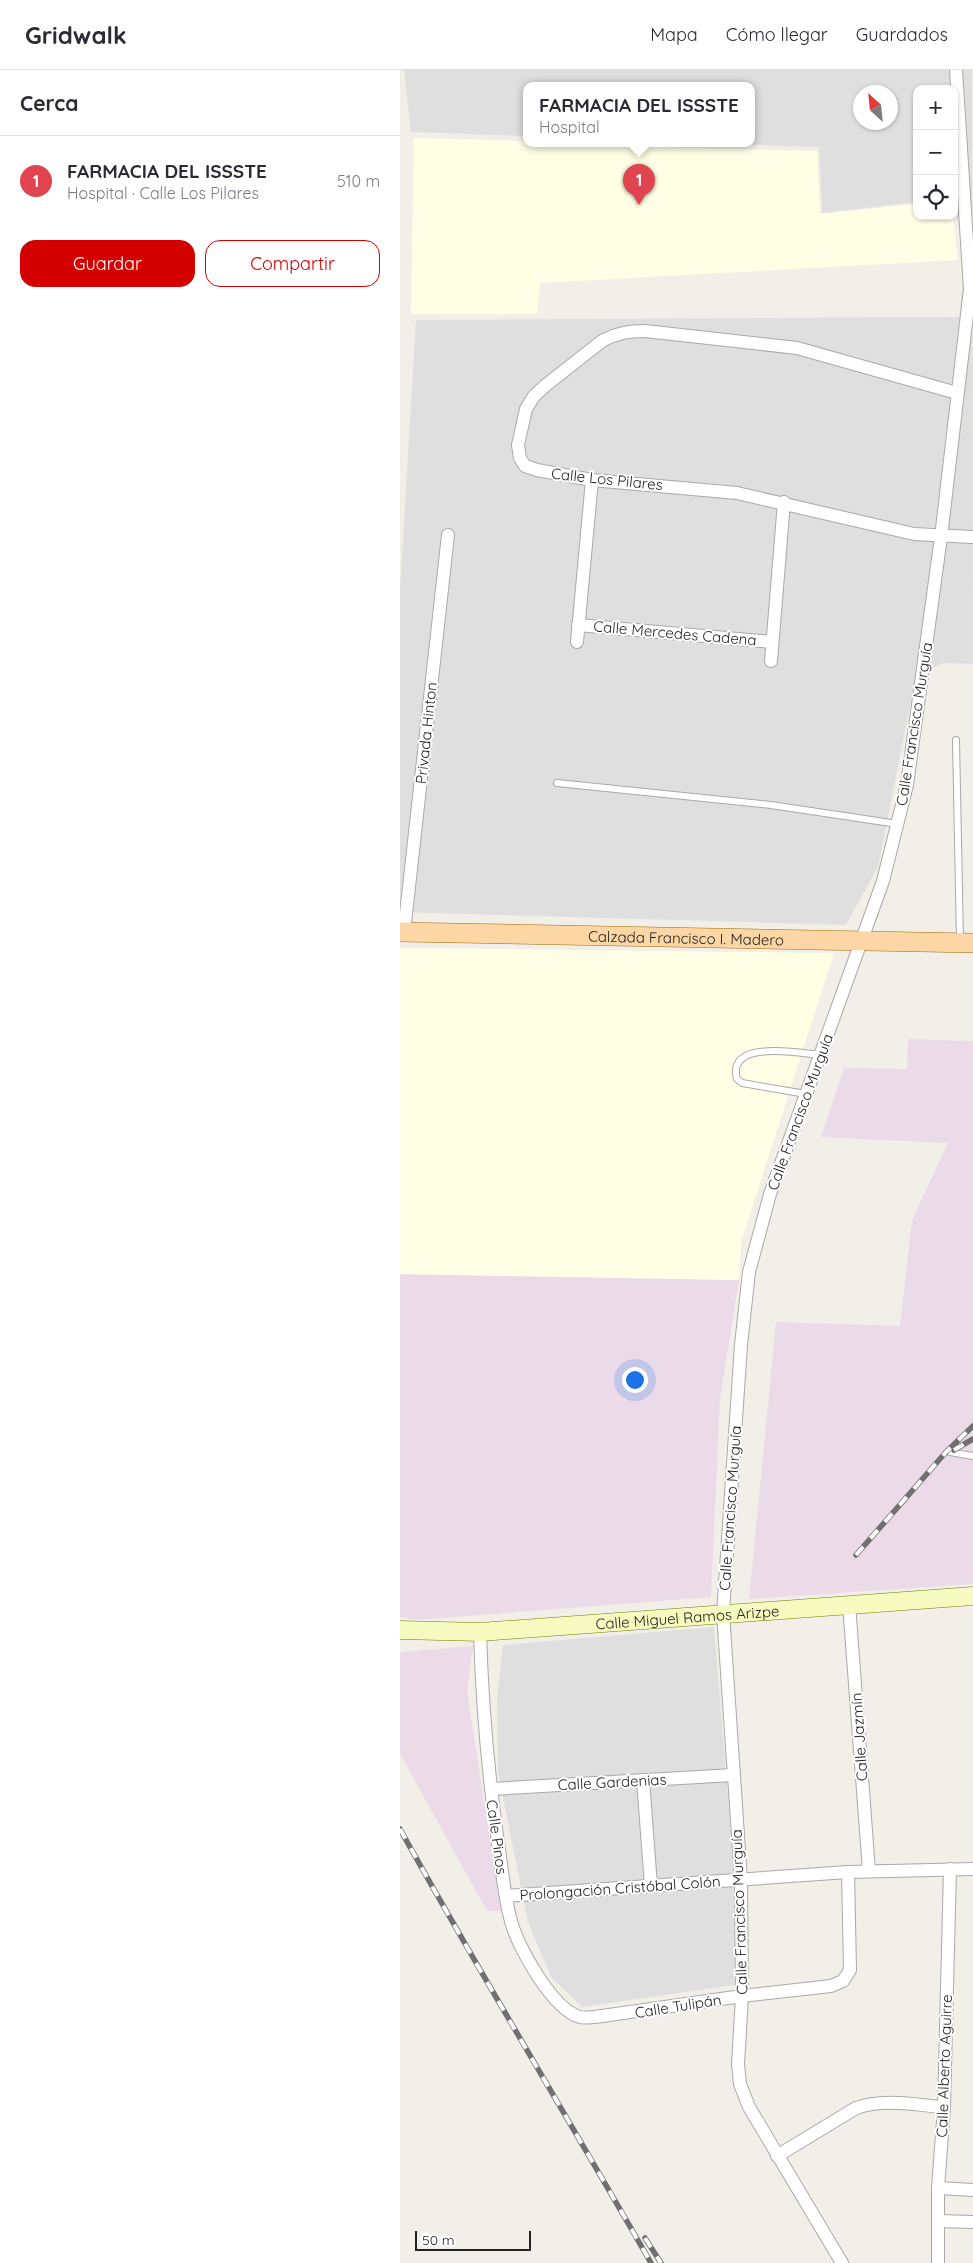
<!DOCTYPE html>
<html lang="es">
<head>
<meta charset="utf-8">
<style>
  body { margin:0; font-family:Quicksand,sans-serif; background:#f7f7f7; color:#2b2b33 }
  .controls { position:absolute; right:15px; top:15px; display:grid; overflow:hidden; border-radius:10px; box-shadow:0 1px 4px #0004 }
  .controls button { width:45px; height:45px; display:grid; place-items:center; padding:0; border:0; border-bottom:1px solid #e1e1e2; background:#fff; color:#2b2b33; font:25px sans-serif }
  .compass { position:absolute; left:453px; top:15px; width:45px; height:45px; border-radius:50%; background:#fff; box-shadow:0 1px 4px #0004; rotate:333deg }
  .scale { position:absolute; left:15px; bottom:12px; width:116px; box-sizing:border-box; padding-left:5px; border:2px solid #222; border-top:0; font-size:14px; line-height:18px; white-space:nowrap; color:#222; -webkit-text-stroke:4px #fff; paint-order:stroke }
  .you { position:absolute; left:234px; top:1309px; width:18px; height:18px; margin:-12px; border:4px solid #fff; border-radius:50%; background:#1a73e8; box-shadow:0 0 0 8px #1a73e833 }
  .badge { display:grid; place-items:center; width:32px; height:32px; border-radius:50%; background:#d40000; color:#fff; font-size:16px; font-weight:700 }
  .pin { position:absolute; translate:-50% -41px; filter:drop-shadow(0 1px 2px #0008) }
  .pin::after { content:''; position:absolute; top:26px; width:18px; height:15px; background:inherit; clip-path:polygon(0 0,100% 0,50% 100%) }
  .popup { position:absolute; left:123px; top:12px; width:232px; height:65px; box-sizing:border-box; display:grid; place-content:center; border-radius:10px; background:#fff; filter:drop-shadow(0 1px 4px #0005); font-size:16px; white-space:nowrap; color:#7c7c81 }
  .popup b { font-size:19px; color:#2b2b33 }
  .popup::after { content:''; position:absolute; left:50%; top:100%; margin-left:-10px; border:10px solid transparent; border-top-color:#fff }
  .list { margin:0; padding:0; list-style:none }
  h2 { display:flex; justify-content:space-between; align-items:center; height:65px; margin:0; padding:0 20px; font-size:21px }
  h2 small { font-size:16px; font-weight:400; color:#7c7c81 }
  .list li { display:grid; grid-template-columns:32px 1fr auto; gap:15px; align-items:center; box-sizing:border-box; height:90px; padding:0 20px; border-top:1px solid #e1e1e2 }
  .list b { display:block; font-size:19px; white-space:nowrap }
  .list p { margin:0; font-size:16px; white-space:nowrap; color:#7c7c81 }
  .list em { font-size:16px; font-style:normal; color:#7c7c81 }
  .actions { display:flex; gap:10px; padding:15px 20px }
  .actions a { flex:1; padding:11px 0; border:1px solid #d40000; border-radius:15px; text-align:center; font-size:18px; color:#d40000 }
  .actions .main { background:#d40000; color:#fff }
  .icon { flex:none; width:28px; height:28px; fill:none; stroke:currentColor; stroke-width:2; stroke-linecap:round; stroke-linejoin:round }
  .map { position:relative; flex:none; width:573px; height:2193px; overflow:hidden }
  header { display:flex; align-items:center; gap:30px; box-sizing:border-box; height:70px; padding:0 25px; background:#fff; border-bottom:1px solid #e1e1e2 }
  header strong { font-size:24px }
  nav { display:flex; gap:28px; margin-inline-start:auto; font-size:18px }
  main { display:flex }
  aside { flex:1; background:#fff }
  .map>svg:first-child { display:block }
  .residential { fill:#e0dfdf; fill-rule:evenodd }
  .industrial { fill:#ebdbe8 }
  .education { fill:#ffffe5 }
  .lines { fill:none; stroke-linecap:round; stroke-linejoin:round }
  .lane-casing { stroke:#a9a9a9; stroke-width:8 }
  .street-casing { stroke:#a9a9a9; stroke-width:14 }
  .secondary-casing { stroke:#707d05; stroke-width:19 }
  .primary-casing { stroke:#a06b00; stroke-width:20 }
  .lane { stroke:#fff; stroke-width:6 }
  .street { stroke:#fff; stroke-width:12 }
  .secondary { stroke:#f7fabf; stroke-width:18 }
  .primary { stroke:#fcd6a4; stroke-width:19 }
  .rail-casing { stroke:#707070; stroke-width:5.5 }
  .rail { stroke:#fff; stroke-width:4; stroke-dasharray:11; stroke-linecap:butt }
  .labels { text-anchor:middle; dominant-baseline:central; stroke-width:4; stroke-linejoin:round; paint-order:stroke }
  .street-label { font-size:15px; fill:#222; stroke:#fff }
</style>
</head>
<body>
<header>
<strong>Gridwalk</strong>
<nav><a>Mapa</a><a>Cómo llegar</a><a>Guardados</a></nav>
</header>
<main>
<aside>
<h2>Cerca<small></small></h2>
<ul class="list">
<li><span class="badge" style="background:#e0444e">1</span><div><b>FARMACIA DEL ISSSTE</b><p>Hospital · Calle Los Pilares</p></div><em>510 m</em></li>
</ul>
<div class="actions"><a class="main">Guardar</a><a>Compartir</a></div>
</aside>
<div class="map">
<svg width="573" height="2193" viewBox="0 0 573 2193">
  <rect width="100%" height="100%" fill="#f2efe9"/>
  <!-- residential -->
  <g class="residential">
    <path d="M4,0H572L573,594L543,593L516,606L478,797L446,855L0,842V519L16,250L559,247L565,195L554,127V19H517V132L422,143L419,77L324,74H352V16H126V66L11,62ZM460,22H490V52H460Z"/>
    <polygon points="314,1557 336,1824 334,1915 182,1937 151,1907 128,1852 98,1703 97,1628 103,1575"/>
  </g>
  <!-- industrial -->
  <g class="industrial">
    <polygon points="508,969 573,971 573,1514 349,1529 376,1252 500,1256 512,1150 548,1073 421,1067 444,998 507,999"/>
    <polygon points="0,1204 339,1210 320,1330 311,1527 16,1550 0,1547"/>
    <polygon points="73,1576 67,1621 101,1841 87,1841 0,1684 0,1582"/>
  </g>
  <!-- education -->
  <g class="education">
    <polygon points="14,68 126,71 126,74 417,81 420,144 517,134 517,146 553,146 558,190 140,213 137,244 11,244"/>
    <polygon points="0,878 434,883 341,1172 339,1210 0,1204"/>
  </g>
  <g class="lines">
    <!-- lane casing -->
    <g class="lane-casing">
      <g id="lane">
        <polyline points="556,670 560,871"/>
        <polyline points="157,713 371,735 498,754"/>
        <path d="M406,1024L342,1013L337,1009C326,969 400,983 420,985"/>
        <polyline points="550,1382 573,1386"/>
      </g>
    </g>
    <!-- street casing -->
    <g class="street-casing">
      <g id="street">
        <path d="M557,323L397,278L245,261C229,261 217,263 202,271L146,315L134,326L126,339L118,375L120,388L125,396L137,400L192,410L337,423L514,464L573,467"/>
        <polyline points="178,555 372,572"/>
        <polyline points="177,572 192,410"/>
        <polyline points="371,591 384,432"/>
        <polyline points="4,862 48,465"/>
        <polyline points="449,1534 469,1801"/>
        <path d="M80,1562C82,1632 88,1703 98,1773C102,1798 104,1826 111,1851C117,1876 153,1940 180,1947C185,1948 191,1947 195,1947L342,1926L431,1916L443,1911L450,1900L448,1802"/>
        <polyline points="243,1710 251,1816"/>
        <polyline points="91,1719 333,1705"/>
        <polyline points="106,1826 448,1802 573,1799"/>
        <path d="M377,2086L456,2038C484,2028 515,2035 544,2037"/>
        <polyline points="538,2118 573,2120"/>
        <polyline points="538,2151 573,2152"/>
        <polyline points="442,2193 349,2037 340,2014 338,1994 342,1926 341,1810 323,1543 341,1275 349,1202 370,1124 483,811 507,715 541,467 570,219 556,0"/>
        <polyline points="538,2193 538,2118 544,2037 550,1799"/>
      </g>
    </g>
    <!-- secondary casing -->
    <g class="secondary-casing">
      <g id="secondary">
        <path id="s1" d="M0,1560L80,1562L573,1526"/>
      </g>
    </g>
    <!-- primary casing -->
    <g class="primary-casing">
      <g id="primary">
        <path id="s2" d="M0,862L573,873"/>
      </g>
    </g>
    <!-- lane -->
    <use href="#lane" class="lane"/>
    <!-- street -->
    <use href="#street" class="street"/>
    <!-- secondary -->
    <use href="#secondary" class="secondary"/>
    <!-- primary -->
    <use href="#primary" class="primary"/>
    <!-- rail casing -->
    <g class="rail-casing">
      <g id="rail">
        <polyline points="554,1380 573,1369"/>
        <polyline points="456,1485 546,1382 573,1356"/>
        <path d="M0,1759C81,1905 168,2048 251,2193"/>
        <polyline points="245,2168 261,2193"/>
      </g>
    </g>
    <!-- rail -->
    <use href="#rail" class="rail"/>
  </g>
  <g class="labels">
    <!-- street labels -->
    <g class="street-label">
      <text transform="translate(207 409) rotate(6)">Calle Los Pilares</text>
      <text transform="translate(275 563) rotate(5)">Calle Mercedes Cadena</text>
      <text transform="translate(514 654) rotate(-81)">Calle Francisco Murguía</text>
      <text transform="translate(26 663) rotate(-84)">Privada Hinton</text>
      <text stroke="none"><textPath href="#s2" startOffset="286">Calzada Francisco I. Madero</textPath></text>
      <text transform="translate(400 1042) rotate(-70)">Calle Francisco Murguía</text>
      <text transform="translate(330 1438) rotate(-86)">Calle Francisco Murguía</text>
      <text stroke="none"><textPath href="#s1" startOffset="288">Calle Miguel Ramos Arizpe</textPath></text>
      <text transform="translate(459 1667) rotate(-94)">Calle Jazmín</text>
      <text transform="translate(212 1712) rotate(-3)">Calle Gardenias</text>
      <text transform="translate(97 1767) rotate(82)">Calle Pinos</text>
      <text transform="translate(220 1818) rotate(-4)">Prolongación Cristóbal Colón</text>
      <text transform="translate(339 1842) rotate(-92)">Calle Francisco Murguía</text>
      <text transform="translate(278 1936) rotate(-9)">Calle Tulipán</text>
      <text transform="translate(544 1996) rotate(-88)">Calle Alberto Aguirre</text>
    </g>
  </g>
</svg>
<div class="controls">
<button>+</button>
<button>−</button>
<button><svg class="icon" aria-label="locate" viewBox="0 0 24 24"><circle cx="12" cy="12" r="6"/><path d="M12 2v4M12 18v4M2 12h4M18 12h4"/></svg></button>
</div>
<svg class="compass" viewBox="-18 -18 36 36"><path d="M0-13l5 13h-10z" fill="#e53935"/><path d="M0 13l5-13h-10z" fill="#7c7c81"/></svg>
<div class="scale">50 m</div>
<div class="you"></div>
<div class="pin badge" style="left:239px;top:135px;background:#e0444e">1</div>
<div class="popup"><b>FARMACIA DEL ISSSTE</b>Hospital</div>
</div>
</main>
</body>
</html>
